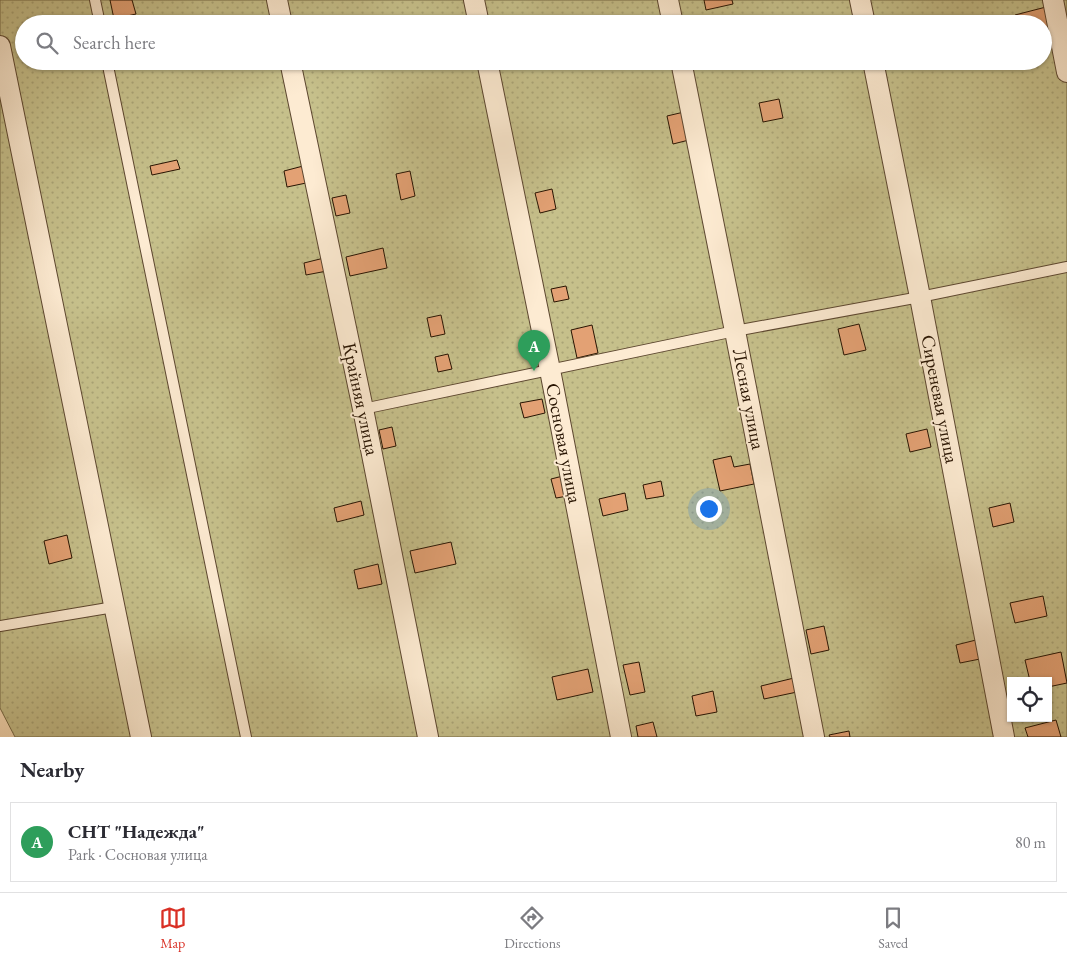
<!DOCTYPE html>
<html lang="en">
<head>
<meta charset="utf-8">
<style>
  body { margin:0; font-family:"EB Garamond",serif; background:#f2f2f3; color:#2b2b33 }
  .controls { position:absolute; right:15px; bottom:15px; display:grid; overflow:hidden; border-radius:0px; box-shadow:0 1px 4px #0004 }
  .controls button { width:45px; height:45px; display:grid; place-items:center; padding:0; border:0; border-bottom:1px solid #e1e1e2; background:#fff; color:#2b2b33; font:25px sans-serif }
  .you { position:absolute; left:708px; top:508px; width:18px; height:18px; margin:-12px; border:4px solid #fff; border-radius:50%; background:#1a73e8; box-shadow:0 0 0 8px #1a73e833 }
  .badge { display:grid; place-items:center; width:32px; height:32px; border-radius:50%; background:#d93025; color:#fff; font-size:16px; font-weight:700 }
  .pin { position:absolute; translate:-50% -41px; filter:drop-shadow(0 1px 2px #0008) }
  .pin::after { content:''; position:absolute; top:26px; width:18px; height:15px; background:inherit; clip-path:polygon(0 0,100% 0,50% 100%) }
  .list { margin:0; padding:0; list-style:none }
  h2 { display:flex; justify-content:space-between; align-items:center; height:65px; margin:0; padding:0 20px; font-size:21px }
  h2 small { font-size:16px; font-weight:400; color:#7c7c81 }
  .list li { display:grid; grid-template-columns:32px 1fr auto; gap:15px; align-items:center; box-sizing:border-box; height:80px; margin:0 10px 10px; padding:0 10px; border:1px solid #e1e1e2; border-radius:0px }
  .list b { display:block; font-size:19px; white-space:nowrap }
  .list p { margin:0; font-size:16px; white-space:nowrap; color:#7c7c81 }
  .list em { font-size:16px; font-style:normal; color:#7c7c81 }
  .icon { flex:none; width:28px; height:28px; fill:none; stroke:currentColor; stroke-width:2; stroke-linecap:round; stroke-linejoin:round }
  .map { position:relative; flex:none; width:1067px; height:737px; overflow:hidden }
  .search { position:absolute; background:#fff; box-shadow:0 1px 4px #0004; left:15px; right:15px; top:15px; height:55px; display:flex; align-items:center; gap:12px; box-sizing:border-box; padding:0 18px; border-radius:28px; color:#7c7c81; font-size:19px }
  .sheet { height:155px; background:#fff }
  nav { display:flex; justify-content:space-around; align-items:center; box-sizing:border-box; height:70px; border-top:1px solid #e1e1e2; background:#fff; font-size:14px; color:#7c7c81 }
  nav a { display:grid; justify-items:center; gap:2px }
  nav .on { color:#d93025 }
  .map>svg:first-child { display:block }
  .garden { fill:url(#garden-dots); stroke:#776a46; fill-rule:evenodd }
  .building { fill:#e3a174; stroke:#281402 }
  .lines { fill:none; stroke-linecap:round; stroke-linejoin:round }
  .service-casing { stroke:#5d4730; stroke-width:12 }
  .minor-casing { stroke:#5d4730; stroke-width:22 }
  .service { stroke:#fdebd2; stroke-width:10 }
  .minor { stroke:#fdebd2; stroke-width:20 }
  .labels { text-anchor:middle; dominant-baseline:central; stroke-width:4; stroke-linejoin:round; paint-order:stroke }
  .street-label { font-size:19px; fill:#281402; stroke:#fdebd2 }
</style>
</head>
<body>
<div class="map">
<svg width="1067" height="737" viewBox="0 0 1067 737">
  <defs>
    <pattern id="garden-dots" width="8" height="8" patternUnits="userSpaceOnUse" patternTransform="scale(1.25)"><rect width="8" height="8" fill="#c6c08b"/><path d="M2 2h.1M6 6h.1" fill="none" stroke="#aaa476" stroke-width="1.8" stroke-linecap="round"/></pattern>
  </defs>
  <rect width="100%" height="100%" fill="#fce0ba"/>
  <filter id="stains"><feTurbulence type="fractalNoise" baseFrequency=".004" numOctaves="4"/><feColorMatrix values="0 0 0 0 .2 0 0 0 0 .09 0 0 0 0 .02 0 0 0 .5 -.17"/></filter>
  <radialGradient id="worn" r=".72"><stop offset=".6" stop-color="#630" stop-opacity="0"/><stop offset="1" stop-color="#630" stop-opacity=".3"/></radialGradient>
  <!-- garden -->
  <path class="garden" d="M0,0H1067V737H15L0,708ZM24,24H1043V61H24ZM1011,681H1048V718H1011Z"/>
  <!-- building -->
  <g class="building">
    <polygon points="110,0 132,0 136,14 114,19"/>
    <polygon points="704,0 732,0 733,4 706,10"/>
    <polygon points="1046,7 1052,30 1043,32 1043,24 1017,24 1015,15"/>
    <polygon points="779,99 783,118 763,122 759,103"/>
    <polygon points="684,112 689,140 673,144 667,116"/>
    <polygon points="177,160 180,169 152,175 150,166"/>
    <polygon points="307,165 311,182 287,187 284,171"/>
    <polygon points="410,171 415,196 401,200 396,174"/>
    <polygon points="552,189 556,209 540,213 535,193"/>
    <polygon points="346,195 350,213 336,216 332,198"/>
    <polygon points="383,248 387,268 350,276 346,257"/>
    <polygon points="324,258 327,271 306,275 304,263"/>
    <polygon points="566,286 569,299 554,302 551,289"/>
    <polygon points="441,315 445,334 431,337 427,318"/>
    <polygon points="859,324 866,350 844,355 838,329"/>
    <polygon points="592,325 598,353 577,358 571,330"/>
    <polygon points="448,354 452,369 438,372 435,357"/>
    <polygon points="542,399 545,413 524,418 520,403"/>
    <polygon points="392,427 396,446 383,449 379,430"/>
    <polygon points="927,429 931,447 910,452 906,434"/>
    <polygon points="731,456 734,467 750,464 754,484 720,491 713,460"/>
    <polygon points="563,476 568,496 556,498 551,479"/>
    <polygon points="661,481 664,496 646,499 643,485"/>
    <polygon points="625,493 628,510 603,516 599,499"/>
    <polygon points="361,501 364,515 337,522 334,508"/>
    <polygon points="1010,503 1014,522 993,527 989,508"/>
    <polygon points="67,535 72,558 49,564 44,541"/>
    <polygon points="451,542 456,564 415,573 410,551"/>
    <polygon points="378,564 382,584 358,589 354,570"/>
    <polygon points="1043,596 1047,616 1015,623 1010,603"/>
    <polygon points="824,626 829,650 811,654 806,630"/>
    <polygon points="976,640 980,659 960,663 956,645"/>
    <polygon points="1061,652 1067,683 1048,687 1048,681 1030,681 1025,660"/>
    <polygon points="639,662 645,692 630,695 623,665"/>
    <polygon points="588,669 593,692 557,700 552,677"/>
    <polygon points="794,678 797,692 764,699 761,686"/>
    <polygon points="713,691 717,712 696,716 692,696"/>
    <polygon points="1056,720 1061,737 1028,737 1025,728"/>
    <polygon points="653,722 657,737 638,737 636,726"/>
    <polygon points="849,731 850,737 830,737 829,735"/>
  </g>
  <g class="lines">
    <!-- service casing -->
    <g class="service-casing">
      <g id="service">
        <polyline points="95,0 100,24"/>
        <polyline points="107,61 246,737"/>
        <polyline points="363,409 735,331 920,297 1067,267"/>
        <polyline points="0,626 114,607"/>
      </g>
    </g>
    <!-- minor casing -->
    <g class="minor-casing">
      <g id="minor">
        <polyline points="277,0 282,24"/>
        <polyline points="474,0 479,24"/>
        <polyline points="668,0 673,24"/>
        <polyline points="860,0 865,24"/>
        <polyline points="1053,0 1067,72"/>
        <polyline points="0,46 141,737"/>
        <polyline points="290,61 363,409 428,737"/>
        <polyline points="487,61 550,370 621,737"/>
        <polyline points="681,61 735,331 814,737"/>
        <polyline points="873,61 920,297 1004,737"/>
      </g>
    </g>
    <!-- service -->
    <use href="#service" class="service"/>
    <!-- minor -->
    <use href="#minor" class="minor"/>
  </g>
  <g class="labels">
    <!-- street labels -->
    <g class="street-label">
      <text transform="translate(361 399) rotate(78)">Крайняя улица</text>
      <text transform="translate(749 399) rotate(79)">Лесная улица</text>
      <text transform="translate(940 399) rotate(79)">Сиреневая улица</text>
      <text transform="translate(564 443) rotate(79)">Сосновая улица</text>
    </g>
  </g>
  <rect width="100%" height="100%" filter="url(#stains)"/>
  <rect width="100%" height="100%" fill="url(#worn)"/>
</svg>
<div class="controls">
<button><svg class="icon" aria-label="locate" viewBox="0 0 24 24"><circle cx="12" cy="12" r="6"/><path d="M12 2v4M12 18v4M2 12h4M18 12h4"/></svg></button>
</div>
<div class="you"></div>
<div class="pin badge" style="left:534px;top:371px;background:#2e9e5b">A</div>
<div class="search"><svg class="icon" aria-label="search" viewBox="0 0 24 24"><circle cx="10" cy="10" r="6"/><path d="M15 15l6 6"/></svg>Search here</div>
</div>
<section class="sheet">
<h2>Nearby<small></small></h2>
<ul class="list">
<li><span class="badge" style="background:#2e9e5b">A</span><div><b>СНТ &quot;Надежда&quot;</b><p>Park · Сосновая улица</p></div><em>80 m</em></li>
</ul>
</section>
<nav>
<a class="on"><svg class="icon" aria-label="map" viewBox="0 0 24 24"><path d="M3 6l6-2 6 2 6-2v14l-6 2-6-2-6 2zM9 4v14M15 6v14"/></svg>Map</a>
<a><svg class="icon" aria-label="directions" viewBox="0 0 24 24"><path d="M12 3l9 9-9 9-9-9zM9 14v-3h6M13 9l2 2-2 2"/></svg>Directions</a>
<a><svg class="icon" aria-label="saved" viewBox="0 0 24 24"><path d="M7 4h10v16l-5-4-5 4z"/></svg>Saved</a>
</nav>
</body>
</html>
